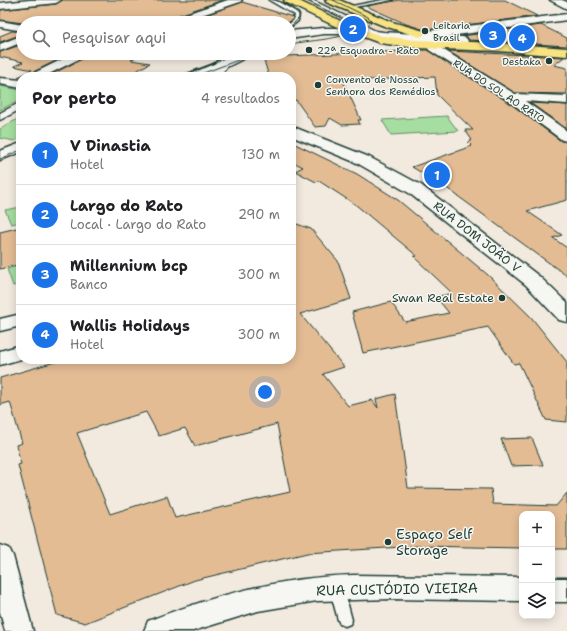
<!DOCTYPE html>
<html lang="pt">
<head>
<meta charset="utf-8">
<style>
  body { margin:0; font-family:"Shantell Sans",sans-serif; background:#f2f2f2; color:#202124 }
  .controls { position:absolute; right:12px; bottom:12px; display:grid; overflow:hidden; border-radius:8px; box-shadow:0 2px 10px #0003 }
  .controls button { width:36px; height:36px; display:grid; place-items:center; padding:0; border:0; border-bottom:1px solid #e0e0e0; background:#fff; color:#202124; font:20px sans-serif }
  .you { position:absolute; left:265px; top:392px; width:14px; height:14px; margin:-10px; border:3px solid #fff; border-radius:50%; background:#1a73e8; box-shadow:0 0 0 6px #1a73e833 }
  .badge { display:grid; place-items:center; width:26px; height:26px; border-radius:50%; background:#1a73e8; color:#fff; font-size:13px; font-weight:700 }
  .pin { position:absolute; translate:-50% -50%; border:2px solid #fff; box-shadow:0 1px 4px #0006 }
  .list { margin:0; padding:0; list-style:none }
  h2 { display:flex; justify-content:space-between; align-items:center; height:52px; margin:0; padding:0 16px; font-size:17px }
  h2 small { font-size:13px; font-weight:400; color:#757577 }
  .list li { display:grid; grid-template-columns:26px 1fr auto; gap:12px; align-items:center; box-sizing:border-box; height:60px; padding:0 16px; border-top:1px solid #e0e0e0 }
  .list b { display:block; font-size:15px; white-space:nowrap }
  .list p { margin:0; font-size:13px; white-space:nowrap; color:#757577 }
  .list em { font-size:13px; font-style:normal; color:#757577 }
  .icon { flex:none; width:22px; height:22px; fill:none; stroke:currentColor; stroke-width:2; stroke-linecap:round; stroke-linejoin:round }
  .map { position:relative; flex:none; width:567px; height:631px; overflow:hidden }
  .search { position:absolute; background:#fff; box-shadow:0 2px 10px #0003; left:16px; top:16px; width:280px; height:44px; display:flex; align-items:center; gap:10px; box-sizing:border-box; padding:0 14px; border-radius:22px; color:#757577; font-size:15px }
  .panel { position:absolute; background:#fff; box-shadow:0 2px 10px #0003; left:16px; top:72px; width:280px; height:292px; border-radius:16px }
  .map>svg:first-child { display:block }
  .built { fill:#eedcc8 }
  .green { fill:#a6dda1; stroke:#628d6a }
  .building { fill:#e3bc94; stroke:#1f3d34; fill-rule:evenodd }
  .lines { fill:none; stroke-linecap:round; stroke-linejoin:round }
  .service-casing { stroke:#1f3d34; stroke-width:3 }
  .pedestrian-casing { stroke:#1f3d34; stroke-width:3 }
  .minor-casing { stroke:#1f3d34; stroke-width:3 }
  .tertiary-casing { stroke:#1f3d34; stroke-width:3 }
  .secondary-casing { stroke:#1f3d34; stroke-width:3 }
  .primary-casing { stroke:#1f3d34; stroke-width:3 }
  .service { fill:#f6f6f2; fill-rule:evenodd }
  .pedestrian { fill:#f6f6f2; fill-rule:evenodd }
  .minor { fill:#f6f6f2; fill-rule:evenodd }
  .tertiary { fill:#f6f6f2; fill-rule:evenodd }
  .secondary { fill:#f6f6f2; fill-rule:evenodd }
  .primary { fill:#f8e281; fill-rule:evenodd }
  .tram { stroke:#1f3d34; stroke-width:1 }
  .poi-dot { fill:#1f3d34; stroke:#f6f6f2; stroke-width:1.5 }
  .labels { text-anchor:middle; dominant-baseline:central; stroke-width:3; stroke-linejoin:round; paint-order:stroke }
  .far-poi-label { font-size:10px; fill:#1f3d34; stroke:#f6f6f2; text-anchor:start }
  .far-street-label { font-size:10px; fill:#1f3d34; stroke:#f6f6f2 }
  .street-label { font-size:12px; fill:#1f3d34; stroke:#f6f6f2 }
  .poi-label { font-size:12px; fill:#1f3d34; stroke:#f6f6f2; text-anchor:end }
  .near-poi-label { font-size:14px; fill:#1f3d34; stroke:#f6f6f2; text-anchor:start }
  .near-street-label { font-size:14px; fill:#1f3d34; stroke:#f6f6f2 }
</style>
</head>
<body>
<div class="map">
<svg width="567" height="631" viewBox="0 0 567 631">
  <rect width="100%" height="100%" fill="#f2eadf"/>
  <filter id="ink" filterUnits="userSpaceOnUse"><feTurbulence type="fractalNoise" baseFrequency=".025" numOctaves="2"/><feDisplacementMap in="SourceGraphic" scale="8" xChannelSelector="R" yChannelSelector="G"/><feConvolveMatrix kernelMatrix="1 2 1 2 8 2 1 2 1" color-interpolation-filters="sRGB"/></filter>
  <g filter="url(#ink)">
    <!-- built -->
    <polygon class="built" points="269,0 316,0 405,26 401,28 488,54 465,56 387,33 382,35"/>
    <!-- green -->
    <g class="green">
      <polygon points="0,86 21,90 21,99 0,110"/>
      <polygon points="447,116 458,131 391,135 382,120"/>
      <polygon points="21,117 21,138 14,141 0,138 0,129"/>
      <polygon points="21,207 21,222 11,224 5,210"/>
      <polygon points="21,265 21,284 13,286 7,269"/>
    </g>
    <!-- building -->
    <g class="building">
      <polygon points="62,0 223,0 165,20 162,23 23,23 0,20 0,10 56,4"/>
      <polygon points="400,0 505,0 537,16 425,30 406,24 366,6"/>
      <polygon points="242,2 293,17 293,19 288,23 183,23"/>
      <polygon points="541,25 567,38 567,46 469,40 467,37 463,36"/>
      <polygon points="12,31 23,32 23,34 0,42 0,36"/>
      <polygon points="23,44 23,53 72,53 29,74 26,77 18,77 32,70 14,66 23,62 0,57 0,52"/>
      <polygon points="427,50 508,102 561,141 567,142 567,200 527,211 562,235 553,238 567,248 567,276 444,186 412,167 472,146 468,142 472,140 465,130 473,130 437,95 435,77 343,81 361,120 358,120 360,124 342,125 330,118 326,126 315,127 296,100 291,101 291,77 269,77 263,57"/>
      <polygon points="448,51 564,57 554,65 567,68 567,94 515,93"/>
      <polygon points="89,53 126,53 139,55 131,60 150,63 126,77 46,77 88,56"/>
      <polygon points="530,103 567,105 567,129"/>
      <polygon points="291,142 357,174 398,200 488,275 531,317 567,362 567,422 546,420 519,363 514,364 488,327 363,353 352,312 391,302 405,322 449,313 436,297 452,293 414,257 417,256 356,205 319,181 316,182 295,171 303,167 291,161"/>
      <path d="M291,222L311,229L338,261L351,299L300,314L344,367L323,374L348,406L372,400L378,408L376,399L395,394L408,488L491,489L493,504L556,506L567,493V549H552V514H522V548L418,546L307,553L195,580L85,623L57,615L18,465L21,464L16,445L22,443L10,402L0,405V378L65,359H291ZM146,412L159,436L185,428L195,446L277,424L290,492L175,518L167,496L110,514L77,433Z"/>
      <polygon points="21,227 21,264 0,269 0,232"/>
      <polygon points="532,438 543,465 511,466 501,439"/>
    </g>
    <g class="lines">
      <!-- service casing -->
      <g class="service-casing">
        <g id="service">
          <path d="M269,0C279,0 292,8 299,15L298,21L289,28V24L294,20L295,15Z"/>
          <polygon points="307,0 312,0 384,35 380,36"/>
          <polygon points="383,0 393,0 354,7 352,6"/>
          <polygon points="337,584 342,586 344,590 352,620 350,624 345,626 340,624 338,620 330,590 332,586"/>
        </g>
      </g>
      <!-- pedestrian casing -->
      <g class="pedestrian-casing">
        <polygon id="pedestrian" points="21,102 21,109 0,120 0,113"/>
      </g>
      <!-- minor casing -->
      <g class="minor-casing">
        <g id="minor">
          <polygon points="30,0 61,0 56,3 0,9 0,3"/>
          <polygon points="228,0 242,0 240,2 178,23 163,23 165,21"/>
          <polygon points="550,0 562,0 567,2 567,9"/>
          <polygon points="0,21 23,25 23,31 0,27"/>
          <polygon points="23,35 23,42 0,51 0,44"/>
          <polygon points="434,42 438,43 439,47 515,94 567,96 567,104 525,101 567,131 567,141 562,140 509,101 429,50 428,48 430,43"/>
          <polygon points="75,53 88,53 87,55 43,77 28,77 30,75"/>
          <polygon points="222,61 226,62 228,64 226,66 199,77 183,77 185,75"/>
          <polygon points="0,78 21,80 21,88 0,84"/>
          <polygon points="21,143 21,152 0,160 0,151"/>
          <polygon points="21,314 21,326 0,331 0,319"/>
          <polygon points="21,345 21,359 0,365 0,351"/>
          <polygon points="0,545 9,548 13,556 33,631 5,631 0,612"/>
          <path d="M354,575L522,577V601L392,599L317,601L258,611L193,631H144L148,621C215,595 282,577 354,575Z"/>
          <rect x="552" y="578" width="15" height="24"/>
        </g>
      </g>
      <!-- tertiary casing -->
      <g class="tertiary-casing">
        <polygon id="tertiary" points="567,14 567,20 427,39 423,37 421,35 423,33 427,31"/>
      </g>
      <!-- secondary casing -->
      <g class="secondary-casing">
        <g id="secondary">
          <polygon points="324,28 354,28 383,32 462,37 466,38 468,41 466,44 462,45 383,40 354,34 324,34 289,39 289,31"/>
          <polygon points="235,53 251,53 249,56 227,67 218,77 204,77 217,61"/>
          <polygon points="291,126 369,157 421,185 540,277 567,303 567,322 559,320 526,285 409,193 357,163 291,136"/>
        </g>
      </g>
      <!-- primary casing -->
      <g class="primary-casing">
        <g id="primary">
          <polygon points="284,0 297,0 347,24 382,36 416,40 498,43 567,48 567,56 498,51 416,48 380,43 339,28 285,2"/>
          <polygon points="325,0 339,0 392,22 424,31 426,33 424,35 420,37 384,26 326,2"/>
        </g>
      </g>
      <!-- service -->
      <use href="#service" class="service"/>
      <!-- pedestrian -->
      <use href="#pedestrian" class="pedestrian"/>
      <!-- minor -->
      <use href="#minor" class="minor"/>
      <!-- tertiary -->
      <use href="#tertiary" class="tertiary"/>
      <!-- secondary -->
      <use href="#secondary" class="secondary"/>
      <!-- primary -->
      <use href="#primary" class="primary"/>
      <!-- tram -->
      <g class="tram">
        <polyline points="276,0 299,13 299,18 289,28"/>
        <path d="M289,44C312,40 357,39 372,21L368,17L333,0"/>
        <polyline points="184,77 235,53"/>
        <polyline points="193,77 257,53"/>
        <polyline points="0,159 21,150"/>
      </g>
    </g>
  </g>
  <!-- markers -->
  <g class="poi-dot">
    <circle cx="425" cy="31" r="4"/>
    <circle cx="309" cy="50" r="4"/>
    <circle cx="549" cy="61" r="4"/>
    <circle cx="318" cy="85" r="4"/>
    <circle cx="502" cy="298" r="4"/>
    <circle cx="388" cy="542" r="4"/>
  </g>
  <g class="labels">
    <!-- far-poi labels -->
    <g class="far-poi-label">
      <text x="433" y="25">Leitaria<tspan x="433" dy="12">Brasil</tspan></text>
      <text x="317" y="50">22ª Esquadra - Rato</text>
      <text x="541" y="61" text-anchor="end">Destaka</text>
      <text x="326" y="79">Convento de Nossa<tspan x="326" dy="12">Senhora dos Remédios</tspan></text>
    </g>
    <!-- far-street labels -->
    <g class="far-street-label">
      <text transform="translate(499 91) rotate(33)">RUA DO SOL AO RATO</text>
    </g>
    <!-- street labels -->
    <g class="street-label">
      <text transform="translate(477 237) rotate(38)">RUA DOM JOÃO V</text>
    </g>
    <!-- poi labels -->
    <g class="poi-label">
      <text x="494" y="298">Swan Real Estate</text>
    </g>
    <!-- near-poi labels -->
    <g class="near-poi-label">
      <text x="396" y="534">Espaço Self<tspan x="396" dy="16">Storage</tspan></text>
    </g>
    <!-- near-street labels -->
    <g class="near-street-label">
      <text transform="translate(397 589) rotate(-1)">RUA CUSTÓDIO VIEIRA</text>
    </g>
  </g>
</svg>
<div class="controls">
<button>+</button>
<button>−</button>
<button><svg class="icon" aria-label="layers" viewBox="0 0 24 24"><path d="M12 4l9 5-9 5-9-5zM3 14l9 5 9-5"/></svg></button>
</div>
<div class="you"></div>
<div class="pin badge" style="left:437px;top:175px">1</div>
<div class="pin badge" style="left:353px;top:29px">2</div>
<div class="pin badge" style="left:493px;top:35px">3</div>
<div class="pin badge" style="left:522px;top:38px">4</div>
<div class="search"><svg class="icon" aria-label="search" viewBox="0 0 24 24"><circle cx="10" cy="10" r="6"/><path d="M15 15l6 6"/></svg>Pesquisar aqui</div>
<section class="panel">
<h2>Por perto<small>4 resultados</small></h2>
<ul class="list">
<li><span class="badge">1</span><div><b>V Dinastia</b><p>Hotel</p></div><em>130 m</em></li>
<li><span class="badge">2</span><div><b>Largo do Rato</b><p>Local · Largo do Rato</p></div><em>290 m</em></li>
<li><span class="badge">3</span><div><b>Millennium bcp</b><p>Banco</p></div><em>300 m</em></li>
<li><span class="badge">4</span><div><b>Wallis Holidays</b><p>Hotel</p></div><em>300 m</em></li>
</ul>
</section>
</div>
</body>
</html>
